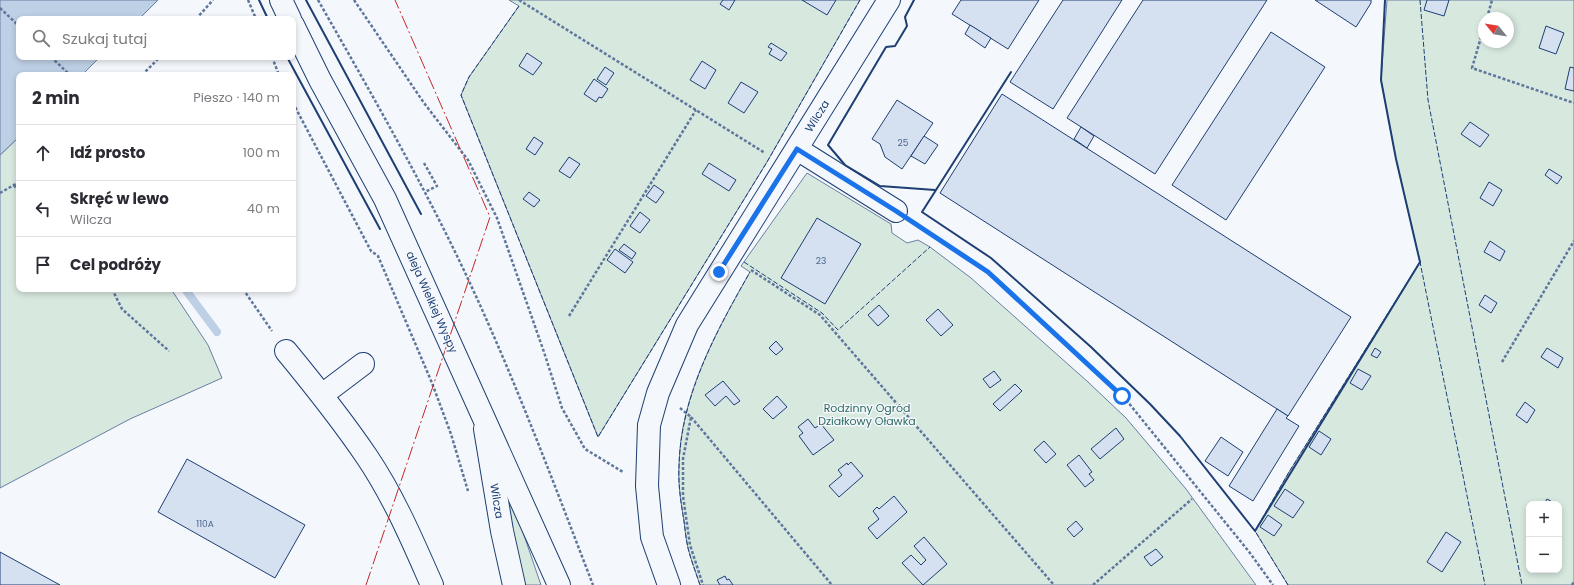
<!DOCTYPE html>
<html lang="pl">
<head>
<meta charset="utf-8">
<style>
  body { margin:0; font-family:Poppins,sans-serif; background:#f7f7f7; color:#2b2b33 }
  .controls { position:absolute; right:12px; bottom:12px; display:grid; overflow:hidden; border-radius:8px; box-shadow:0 2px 6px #0003 }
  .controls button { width:36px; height:36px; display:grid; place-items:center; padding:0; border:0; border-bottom:1px solid #e1e1e2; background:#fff; color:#2b2b33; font:20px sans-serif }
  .compass { position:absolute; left:1478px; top:12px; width:36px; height:36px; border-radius:50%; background:#fff; box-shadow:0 2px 6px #0003; rotate:300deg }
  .stop { position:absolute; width:12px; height:12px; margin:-9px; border:3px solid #1a73e8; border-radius:50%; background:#fff }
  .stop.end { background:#1a73e8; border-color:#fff; box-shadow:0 1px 4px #0008 }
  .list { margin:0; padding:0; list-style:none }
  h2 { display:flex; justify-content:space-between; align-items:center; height:52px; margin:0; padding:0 16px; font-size:17px }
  h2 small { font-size:13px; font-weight:400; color:#7c7c81 }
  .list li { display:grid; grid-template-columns:26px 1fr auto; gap:12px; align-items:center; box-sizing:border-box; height:56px; padding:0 16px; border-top:1px solid #e1e1e2 }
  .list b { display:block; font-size:15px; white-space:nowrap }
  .list p { margin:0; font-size:13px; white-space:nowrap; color:#7c7c81 }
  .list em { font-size:13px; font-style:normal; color:#7c7c81 }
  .icon { flex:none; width:22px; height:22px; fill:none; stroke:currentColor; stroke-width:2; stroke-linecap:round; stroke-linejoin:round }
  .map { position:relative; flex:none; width:1574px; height:585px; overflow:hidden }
  .search { position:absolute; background:#fff; box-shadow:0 2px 6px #0003; left:16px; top:16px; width:280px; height:44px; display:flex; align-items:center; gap:10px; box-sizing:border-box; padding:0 14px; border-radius:8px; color:#7c7c81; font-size:15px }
  .panel { position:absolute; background:#fff; box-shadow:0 2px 6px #0003; left:16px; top:72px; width:280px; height:220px; border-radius:8px }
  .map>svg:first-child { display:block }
  .green { fill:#d7e8df; stroke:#687fa3; fill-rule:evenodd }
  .water { fill:#bed0e5; stroke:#687fa3 }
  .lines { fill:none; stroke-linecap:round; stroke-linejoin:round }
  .stream { stroke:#bed0e5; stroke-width:8 }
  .building { fill:#d5e0f0; stroke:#1d3f73 }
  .minor-casing { stroke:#1d3f73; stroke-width:24 }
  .major-casing { stroke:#1d3f73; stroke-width:24 }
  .path { stroke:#5e769c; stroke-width:2.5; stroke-dasharray:3 2; stroke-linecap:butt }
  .minor { stroke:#f4f7fb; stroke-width:22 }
  .major { stroke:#f4f7fb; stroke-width:22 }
  .fence { stroke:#1d3f73; stroke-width:1; stroke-dasharray:5 2; stroke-linecap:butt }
  .wall { stroke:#1d3f73; stroke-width:2 }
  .power { stroke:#c62828; stroke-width:1; stroke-dasharray:14 3 2 3; stroke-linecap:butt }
  .route { stroke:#1a73e8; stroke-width:5 }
  .labels { text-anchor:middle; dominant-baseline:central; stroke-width:3; stroke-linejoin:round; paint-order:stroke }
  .number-label { font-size:9px; fill:#4b6792 }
  .street-label { font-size:11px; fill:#1d3f73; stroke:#f4f7fb }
  .park-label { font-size:11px; fill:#2c6c60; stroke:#f4f7fb }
</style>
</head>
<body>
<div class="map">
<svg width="1574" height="585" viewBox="0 0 1574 585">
  <rect width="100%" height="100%" fill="#f4f7fb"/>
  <!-- green -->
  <g class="green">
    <polygon points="509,0 860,0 767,162 598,437 461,95 469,77 519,6"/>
    <path d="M1387,0H1574V585H1288L1255,531L1289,472L1420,262L1396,159L1381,80ZM1484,18H1508V42H1484ZM1529,504H1559V570H1529Z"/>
    <polygon points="19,137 19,289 171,289 208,345 222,378 130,419 0,488 0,155"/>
    <path d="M807,173L891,224L892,233L907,243L918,240L930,247L971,278L1088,382L1126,418L1186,489L1256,585H700C696,573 691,560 688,548C686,539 685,530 684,521C681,503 678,485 679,466C680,396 716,332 750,272L741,266Z"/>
    <polygon points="506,499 509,499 515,509 541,585 522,585"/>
  </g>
  <!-- water -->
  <polygon class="water" points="0,0 158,0 139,19 19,19 19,57 100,57 82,75 19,75 19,137 0,155"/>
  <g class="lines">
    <!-- stream -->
    <polyline class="stream" points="185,289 217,332"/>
  </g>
  <!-- building -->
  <g class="building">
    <polygon points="723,0 735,0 729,10 720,4"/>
    <polygon points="802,0 836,0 827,15"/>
    <polygon points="961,0 1039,0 1008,49 952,14"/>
    <polygon points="1063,0 1122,0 1053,109 1010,82"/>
    <polygon points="1143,0 1267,0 1155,174 1067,118"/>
    <polygon points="1315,0 1371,0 1371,3 1356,27"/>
    <polygon points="1427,0 1449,0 1444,16 1424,10"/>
    <polygon points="970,25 991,38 985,48 965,34"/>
    <polygon points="1546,26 1564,33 1556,54 1539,48"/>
    <polygon points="1271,32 1325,67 1226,220 1172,185"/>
    <polygon points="771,43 787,53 781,61 769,54 772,49 768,47"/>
    <polygon points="527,53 542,63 533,75 519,66"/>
    <polygon points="702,61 716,70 705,89 690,80"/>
    <polygon points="605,67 614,73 606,85 597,79"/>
    <polygon points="1570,67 1574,68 1574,91 1565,89"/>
    <polygon points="594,79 608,89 602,98 599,97 596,102 584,94"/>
    <polygon points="741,82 758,92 744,113 728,103"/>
    <polygon points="1002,94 1351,317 1288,416 940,193"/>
    <polygon points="897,100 933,123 902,169 885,157 880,144 872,139"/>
    <polygon points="1470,122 1489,135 1480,147 1461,134"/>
    <polygon points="1081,127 1094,136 1087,148 1074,139"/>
    <polygon points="924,136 938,145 925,164 911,156"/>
    <polygon points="534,137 543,143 535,155 526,149"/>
    <polygon points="569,157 580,164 570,178 559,171"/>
    <polygon points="709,163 736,180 729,191 702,174"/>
    <polygon points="1549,169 1562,177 1557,184 1545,175"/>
    <polygon points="1489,182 1502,190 1493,206 1480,198"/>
    <polygon points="654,185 664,192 656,203 646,196"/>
    <polygon points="529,192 540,200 534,207 523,199"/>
    <polygon points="640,212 650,220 640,233 630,226"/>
    <polygon points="817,218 861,244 825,304 781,278"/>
    <polygon points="1490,241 1505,251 1500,261 1484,252"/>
    <polygon points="624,244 636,253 632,259 619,250"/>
    <polygon points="615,249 633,262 625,273 607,260"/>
    <polygon points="1485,295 1497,303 1491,313 1479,305"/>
    <polygon points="879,305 889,316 878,326 868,315"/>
    <polygon points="938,309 953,325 941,336 926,320"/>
    <polygon points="776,341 783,349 776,355 769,348"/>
    <polygon points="1375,348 1381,352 1377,358 1371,355"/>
    <polygon points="1547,348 1563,358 1558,368 1541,357"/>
    <polygon points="1358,369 1371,376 1362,390 1350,383"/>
    <polygon points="994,371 1001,380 990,388 983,379"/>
    <polygon points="723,381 740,401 734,405 726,396 715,406 705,395"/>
    <polygon points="1015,384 1022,391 1000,411 993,404"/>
    <polygon points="777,396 787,407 773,419 763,409"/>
    <polygon points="1525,402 1535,410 1527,423 1516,415"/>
    <polygon points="1277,409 1288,416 1286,418 1299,426 1253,501 1229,486"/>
    <polygon points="808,419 815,428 821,424 834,440 813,455 799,436 803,433 798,427"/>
    <polygon points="1116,428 1124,439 1100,459 1091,449"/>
    <polygon points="1319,431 1331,439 1321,455 1309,447"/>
    <polygon points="1221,437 1243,452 1228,476 1205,461"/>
    <polygon points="1044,441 1056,454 1046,463 1034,450"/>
    <polygon points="1079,455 1092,472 1089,474 1094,480 1085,487 1067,465"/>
    <polygon points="187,459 305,525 275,578 158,512"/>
    <polygon points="851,462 863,476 839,497 829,486 842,475 838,470 847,463 848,465"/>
    <polygon points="1285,489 1304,502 1293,518 1274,506"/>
    <polygon points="894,496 907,512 877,539 868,528 879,519 873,511 877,507 879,509"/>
    <polygon points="1547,499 1556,504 1544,504"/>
    <polygon points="1268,515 1282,525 1274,536 1260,527"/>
    <polygon points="1076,521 1083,529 1074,537 1067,529"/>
    <polygon points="1446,532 1461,542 1442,572 1427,562"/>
    <polygon points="924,537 947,564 923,585 902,563 911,555 921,565 926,560 914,546"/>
    <polygon points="1156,549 1163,557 1151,566 1144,557"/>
    <polygon points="0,552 60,585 0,585"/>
    <polygon points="725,576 727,580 729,579 733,585 720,585 717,580"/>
  </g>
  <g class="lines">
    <!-- minor casing -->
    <g class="minor-casing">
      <g id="minor">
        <polyline points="797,149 896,211"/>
        <path d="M286,351C314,385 342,420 367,457C394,497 413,542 432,585"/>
        <polyline points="322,395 363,364"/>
        <polyline points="485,429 502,531 514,585"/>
        <polyline points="669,585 652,537 647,486 649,425 658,393 687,325 889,0"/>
      </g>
    </g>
    <!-- major casing -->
    <g class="major-casing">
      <g id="major">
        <polyline points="281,0 290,19"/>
        <polyline points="293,25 320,80 385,199 559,585"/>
      </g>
    </g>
    <!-- path -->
    <g class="path">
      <polyline points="248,0 256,19"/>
      <path d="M318,0C367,86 416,171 459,260C510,366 551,476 593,585"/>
      <polyline points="354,0 424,103 468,160 497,218 544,352 562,408 585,449 623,472"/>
      <polyline points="519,0 765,153"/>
      <polyline points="0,8 19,26"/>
      <polyline points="1487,18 1492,0"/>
      <polyline points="196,19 213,0"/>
      <polyline points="1484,27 1472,68 1574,103"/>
      <polyline points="51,57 70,75"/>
      <polyline points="272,57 279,75"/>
      <polyline points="142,75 160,57"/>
      <polyline points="293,103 371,251 378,256 432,383 451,434 468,491"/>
      <polyline points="424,163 437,186 425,192"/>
      <polyline points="14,185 19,193"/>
      <polyline points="0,193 19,182"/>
      <polyline points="916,224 988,272 1123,396 1250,553 1273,585"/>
      <polyline points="751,270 820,315 1054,585"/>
      <polyline points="112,289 122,309 169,351"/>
      <polyline points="243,289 272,331"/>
      <polyline points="569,316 696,110"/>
      <polyline points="1502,362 1574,241"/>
      <polyline points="680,408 691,417 683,459 683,496 690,545 703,585"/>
      <polyline points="691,417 832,585"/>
      <polyline points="1093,585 1192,499"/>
      <polyline points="1572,585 1574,582"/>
    </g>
    <!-- minor -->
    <use href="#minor" class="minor"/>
    <!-- major -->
    <use href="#major" class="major"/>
    <!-- fence -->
    <g class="fence">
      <polyline points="1420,0 1428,100 1522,585"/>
      <polyline points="519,6 469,77 461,95 598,437 767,162 860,0"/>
      <polyline points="744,262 822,313 838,330 930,247"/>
      <path d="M700,585C696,573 691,560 688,548C686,539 685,529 684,521C681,503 678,485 679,466C681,395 716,332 750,272"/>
      <polyline points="1288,585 1255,531 1289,472 1420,262 1485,585"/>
    </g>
    <!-- wall -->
    <g class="wall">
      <polyline points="259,0 268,19"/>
      <polyline points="306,0 421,214"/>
      <polyline points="914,0 905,17 907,26 895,46 886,47 828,145 845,165 880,186 935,190"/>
      <polyline points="287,57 380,229"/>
      <polyline points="1011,72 922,212 991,258 1091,347 1150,404 1180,436 1255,531 1420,262 1396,159 1381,80 1385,0"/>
    </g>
    <!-- power -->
    <polyline class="power" points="366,585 490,217 395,0"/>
  </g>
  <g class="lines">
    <!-- route -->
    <polyline class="route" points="719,272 797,149 896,211 988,272 1122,396"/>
  </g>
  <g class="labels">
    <!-- number labels -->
    <g class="number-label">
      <text x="903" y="143">25</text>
      <text x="821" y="261">23</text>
      <text x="205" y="524">110A</text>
    </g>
    <!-- street labels -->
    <g class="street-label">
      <text transform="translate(817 116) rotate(-58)">Wilcza</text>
      <text transform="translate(432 302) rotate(66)">aleja Wielkiej Wyspy</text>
      <text transform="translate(497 501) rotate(81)">Wilcza</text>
    </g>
    <!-- park labels -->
    <g class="park-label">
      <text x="867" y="408">Rodzinny Ogród<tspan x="867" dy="13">Działkowy Oławka</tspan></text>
    </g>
  </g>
</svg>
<div class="controls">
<button>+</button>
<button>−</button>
</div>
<svg class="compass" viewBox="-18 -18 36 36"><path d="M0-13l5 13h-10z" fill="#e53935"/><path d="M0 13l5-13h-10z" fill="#7c7c81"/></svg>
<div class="stop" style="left:1122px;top:396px"></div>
<div class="stop end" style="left:719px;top:272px"></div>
<div class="search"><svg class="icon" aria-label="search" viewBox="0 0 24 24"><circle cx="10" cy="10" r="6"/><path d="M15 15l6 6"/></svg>Szukaj tutaj</div>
<section class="panel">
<h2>2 min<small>Pieszo · 140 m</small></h2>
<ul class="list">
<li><svg class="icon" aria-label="ahead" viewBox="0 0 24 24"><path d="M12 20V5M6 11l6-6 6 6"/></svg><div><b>Idź prosto</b></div><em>100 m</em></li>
<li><svg class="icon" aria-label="left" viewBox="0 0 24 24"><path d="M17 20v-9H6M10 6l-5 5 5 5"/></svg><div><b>Skręć w lewo</b><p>Wilcza</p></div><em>40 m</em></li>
<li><svg class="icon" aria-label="arrive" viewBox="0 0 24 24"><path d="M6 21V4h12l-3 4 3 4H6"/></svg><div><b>Cel podróży</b></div></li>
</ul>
</section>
</div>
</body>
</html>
